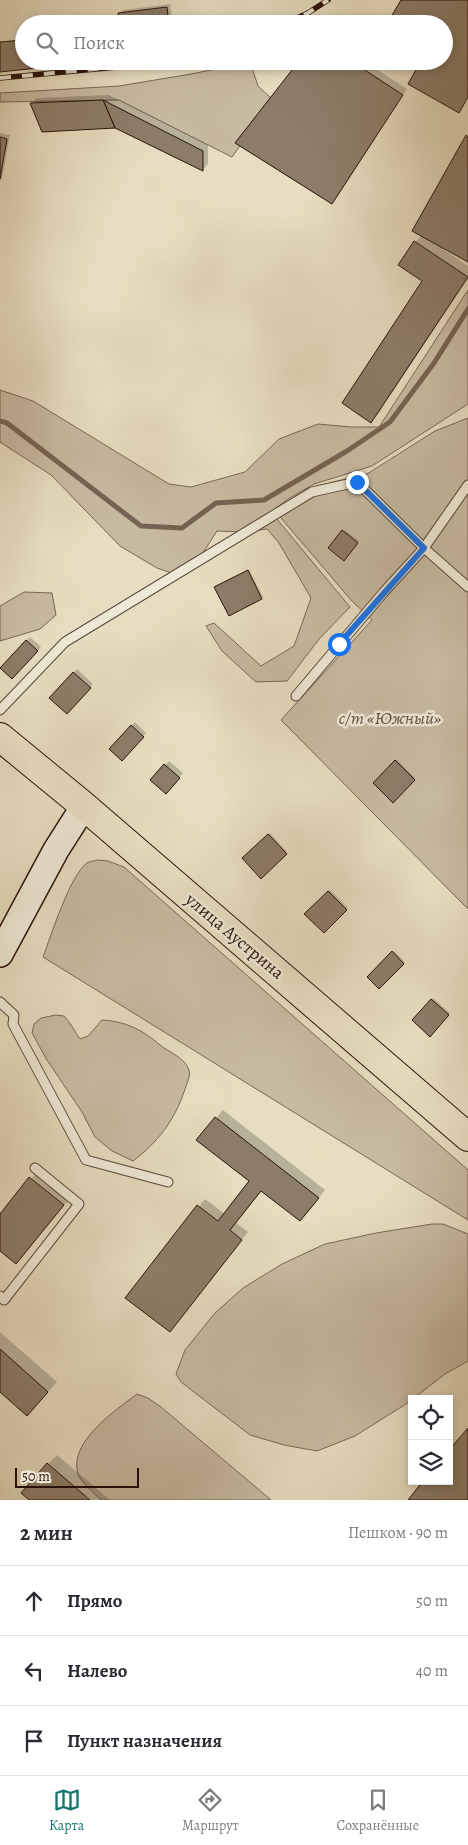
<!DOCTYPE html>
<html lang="ru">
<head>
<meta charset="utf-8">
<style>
  body { margin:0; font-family:Alegreya,serif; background:#f7f7f7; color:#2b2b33 }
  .controls { position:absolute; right:15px; bottom:15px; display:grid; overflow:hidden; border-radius:0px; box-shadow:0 2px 8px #0003 }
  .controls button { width:45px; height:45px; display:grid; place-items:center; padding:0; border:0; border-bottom:1px solid #e1e1e2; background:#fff; color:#2b2b33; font:25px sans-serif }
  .scale { position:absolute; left:15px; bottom:12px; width:124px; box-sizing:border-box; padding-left:5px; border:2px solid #29130a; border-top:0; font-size:14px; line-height:18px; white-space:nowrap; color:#29130a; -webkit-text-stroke:4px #efead7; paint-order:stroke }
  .stop { position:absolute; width:15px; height:15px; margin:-11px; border:4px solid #1a73e8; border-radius:50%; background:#fff }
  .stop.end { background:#1a73e8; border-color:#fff; box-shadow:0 1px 5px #0008 }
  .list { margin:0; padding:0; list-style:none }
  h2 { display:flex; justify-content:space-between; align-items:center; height:65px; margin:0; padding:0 20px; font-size:21px }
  h2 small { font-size:16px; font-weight:400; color:#7c7c81 }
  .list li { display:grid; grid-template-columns:32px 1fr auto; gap:15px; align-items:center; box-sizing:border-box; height:70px; padding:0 20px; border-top:1px solid #e1e1e2 }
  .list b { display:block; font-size:19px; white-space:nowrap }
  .list em { font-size:16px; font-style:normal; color:#7c7c81 }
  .icon { flex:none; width:28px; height:28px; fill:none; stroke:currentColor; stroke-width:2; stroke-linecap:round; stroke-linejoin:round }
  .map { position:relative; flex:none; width:468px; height:1500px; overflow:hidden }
  .search { position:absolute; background:#fff; box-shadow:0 2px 8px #0003; left:15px; right:15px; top:15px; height:55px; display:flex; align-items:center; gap:12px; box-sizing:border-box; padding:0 18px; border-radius:28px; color:#7c7c81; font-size:19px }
  .sheet { height:275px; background:#fff }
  nav { display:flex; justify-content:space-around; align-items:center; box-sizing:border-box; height:70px; border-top:1px solid #e1e1e2; background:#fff; font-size:14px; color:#7c7c81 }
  nav a { display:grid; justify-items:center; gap:2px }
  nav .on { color:#0f766e }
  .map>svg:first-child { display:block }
  .green { fill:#c7bba2; stroke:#786756 }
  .shadow { fill:#0003 }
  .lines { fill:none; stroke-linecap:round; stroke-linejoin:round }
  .stream { stroke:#746353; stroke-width:5 }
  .building { fill:#8c7d69; stroke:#29130a }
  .service-casing { stroke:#584638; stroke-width:11 }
  .secondary-casing { stroke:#29130a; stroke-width:28 }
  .primary-casing { stroke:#29130a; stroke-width:30 }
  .service { stroke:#efead7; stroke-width:9 }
  .secondary { stroke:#efead7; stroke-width:25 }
  .primary { stroke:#e7dec1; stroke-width:28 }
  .rail-casing { stroke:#29130a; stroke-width:5.5 }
  .rail { stroke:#efead7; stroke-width:4; stroke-dasharray:11; stroke-linecap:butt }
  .route { stroke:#1a73e8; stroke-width:6 }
  .labels { text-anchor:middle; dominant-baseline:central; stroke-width:5; stroke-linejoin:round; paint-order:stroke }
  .park-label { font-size:18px; font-style:italic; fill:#604e3f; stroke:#efead7 }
  .street-label { font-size:18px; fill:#29130a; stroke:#efead7 }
</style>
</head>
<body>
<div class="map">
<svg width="468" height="1500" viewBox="0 0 468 1500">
  <rect width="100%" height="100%" fill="#e7dec1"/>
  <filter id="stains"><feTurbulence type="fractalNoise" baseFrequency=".004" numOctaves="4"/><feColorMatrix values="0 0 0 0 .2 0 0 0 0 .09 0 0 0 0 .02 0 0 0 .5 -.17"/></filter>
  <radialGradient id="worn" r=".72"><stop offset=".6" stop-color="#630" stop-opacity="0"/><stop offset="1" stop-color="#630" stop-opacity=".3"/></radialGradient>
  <!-- green -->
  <g class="green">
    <polygon points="250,62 258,86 273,100 232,157 119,100 0,102 0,93 119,86 191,74"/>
    <polygon points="468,290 468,404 372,466 314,484 288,499 271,512 350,607 320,638 287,681 256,682 222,651 206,626 214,623 261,666 294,646 311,598 279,543 267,529 245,532 217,531 201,556 180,576 157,568 120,546 51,475 0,442 0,390 33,401 169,484 191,487 245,472 279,439 318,424 351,427 379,427"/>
    <polygon points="468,418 468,909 281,720 372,620 351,600 275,511 316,486 367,474 435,431"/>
    <polygon points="24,592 52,593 56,615 40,629 0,641 0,606"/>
    <path d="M98,860L108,861L124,867L468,1170V1220L43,957C51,936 70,875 87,863C90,861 95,861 98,860Z"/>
    <path d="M56,1015L64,1016C71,1023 74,1031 80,1039L88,1036L102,1020C125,1021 143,1030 160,1045C169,1052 185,1058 189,1070C191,1076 186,1085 184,1092C174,1121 158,1142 133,1161L112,1151L95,1137L82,1112L47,1060L32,1033L34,1024L41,1018Z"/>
    <polygon points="432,1224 443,1224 468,1234 468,1361 445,1374 406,1404 355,1436 317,1451 284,1445 250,1435 181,1382 176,1374 185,1350 215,1313 243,1288 282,1264 325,1244 376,1233"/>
    <path d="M137,1394L148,1398L161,1407L271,1500H101C95,1494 80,1481 78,1474C68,1442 116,1410 137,1394Z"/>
  </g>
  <!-- shadow -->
  <g class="shadow">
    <polygon points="170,4 173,24 121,24 119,14 123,10"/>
    <polygon points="24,39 24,61 0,71 0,42"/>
    <polygon points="301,61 364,61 407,89 337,197 332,202"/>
    <polygon points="109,95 208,145 208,164 203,170 115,127 32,103 37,98"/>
    <polygon points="0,133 10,135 2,178 0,181"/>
    <polygon points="468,135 468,261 444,247 443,249 468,266 468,278 378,414 371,421 424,281 415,242 422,235"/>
    <polygon points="344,530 359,541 344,559 330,547"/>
    <polygon points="249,570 263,597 261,598 217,586"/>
    <polygon points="30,637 41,647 12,678 2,668"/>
    <polygon points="77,669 93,684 67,712 51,698"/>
    <polygon points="135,722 146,733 122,759 111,749"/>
    <polygon points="397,760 415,778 393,801 374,783"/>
    <polygon points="169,761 183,773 170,789 152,780"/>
    <polygon points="270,833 287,852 261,877 244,858"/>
    <polygon points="330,890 348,908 324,932 306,914"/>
    <polygon points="394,951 405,962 379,988 368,977"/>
    <polygon points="433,998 450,1013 430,1035 413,1020"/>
    <polygon points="223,1110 325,1190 307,1213 262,1190 236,1223 248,1232 170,1331 127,1297 205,1199 225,1214 251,1181 198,1140"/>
    <polygon points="40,1169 73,1195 16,1263 0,1249 0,1216"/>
    <polygon points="0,1332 57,1382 36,1405 0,1391"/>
    <polygon points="57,1455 110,1500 31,1500 48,1464"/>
  </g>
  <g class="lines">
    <!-- stream -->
    <polyline class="stream" points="0,421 7,423 141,526 182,528 216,503 264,500 347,451 390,422 434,363 468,309"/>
  </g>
  <!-- building -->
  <g class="building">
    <polygon points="401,0 468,0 468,97 459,113 408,84 421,61 444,61 444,24 391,24 388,22"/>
    <polygon points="167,7 169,24 119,24 118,13"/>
    <polygon points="24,40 24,61 104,61 0,72 0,42"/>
    <polygon points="299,61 351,61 403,95 332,204 235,143"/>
    <polygon points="103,100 203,151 203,171 115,128"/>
    <polygon points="103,100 115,128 42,132 30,103"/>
    <polygon points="466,135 468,137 468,262 412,231"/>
    <polygon points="0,137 7,139 0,179"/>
    <polygon points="414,241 468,277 371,423 342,403 422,281 398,265"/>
    <polygon points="342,530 358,543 344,561 328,548"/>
    <polygon points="248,570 262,599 229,616 214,587"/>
    <polygon points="26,640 38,651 12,679 0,668"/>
    <polygon points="73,672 91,688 67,714 49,698"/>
    <polygon points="131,725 144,737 122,761 109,749"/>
    <polygon points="395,760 415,780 393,803 373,783"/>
    <polygon points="164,764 180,778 166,794 150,780"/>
    <polygon points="268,834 287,854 261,879 242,858"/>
    <polygon points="328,891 347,910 324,933 304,914"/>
    <polygon points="392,951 404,964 379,989 367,977"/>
    <polygon points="431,999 449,1015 430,1037 412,1020"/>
    <polygon points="215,1117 319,1198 300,1221 261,1191 230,1230 242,1240 170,1332 125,1298 197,1205 218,1221 249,1181 196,1140"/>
    <polygon points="29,1177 64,1205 16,1264 0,1251 0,1214"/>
    <polygon points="0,1349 48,1392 27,1416 0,1392"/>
    <polygon points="468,1428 468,1500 408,1500 423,1481 449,1481 449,1450"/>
    <polygon points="47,1463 90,1500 29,1500 21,1493"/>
  </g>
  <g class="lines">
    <!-- service casing -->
    <g class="service-casing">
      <g id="service">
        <polyline points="296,696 383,593 424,548 468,485"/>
        <polyline points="0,710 65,642 312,492 357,482 424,548 468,587"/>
        <polyline points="0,1002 14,1015 13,1024 86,1160 168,1182"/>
        <polyline points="0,1296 4,1300 79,1204 35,1168"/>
      </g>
    </g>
    <!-- secondary casing -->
    <g class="secondary-casing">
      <polyline id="secondary" points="0,954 56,850 84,806"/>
    </g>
    <!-- primary casing -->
    <g class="primary-casing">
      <polyline id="primary" points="0,737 84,806 468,1137"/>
    </g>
    <!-- service -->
    <use href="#service" class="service"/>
    <!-- secondary -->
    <use href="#secondary" class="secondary"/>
    <!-- primary -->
    <use href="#primary" class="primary"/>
    <!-- rail casing -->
    <g class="rail-casing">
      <g id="rail">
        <polyline points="284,24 308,13 328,0"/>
        <polyline points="0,78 181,61"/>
      </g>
    </g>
    <!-- rail -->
    <use href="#rail" class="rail"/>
  </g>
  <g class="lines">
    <!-- route -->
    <polyline class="route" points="339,644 424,548 357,482"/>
  </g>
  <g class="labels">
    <!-- park labels -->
    <g class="park-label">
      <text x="390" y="718">с/т «Южный»</text>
    </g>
    <!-- street labels -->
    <g class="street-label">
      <text transform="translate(235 936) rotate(40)">улица Аустрина</text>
    </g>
  </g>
  <rect width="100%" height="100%" filter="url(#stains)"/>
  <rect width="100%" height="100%" fill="url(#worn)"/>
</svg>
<div class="controls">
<button><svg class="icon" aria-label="locate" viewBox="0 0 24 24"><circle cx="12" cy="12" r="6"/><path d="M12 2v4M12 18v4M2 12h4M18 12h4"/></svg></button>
<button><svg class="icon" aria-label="layers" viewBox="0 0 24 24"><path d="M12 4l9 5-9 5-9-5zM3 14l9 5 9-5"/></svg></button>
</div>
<div class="scale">50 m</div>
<div class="stop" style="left:339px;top:644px"></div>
<div class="stop end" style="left:357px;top:482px"></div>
<div class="search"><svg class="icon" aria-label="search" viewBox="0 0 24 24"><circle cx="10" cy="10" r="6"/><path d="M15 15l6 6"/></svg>Поиск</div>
</div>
<section class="sheet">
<h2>2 мин<small>Пешком · 90 m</small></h2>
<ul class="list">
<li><svg class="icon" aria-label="ahead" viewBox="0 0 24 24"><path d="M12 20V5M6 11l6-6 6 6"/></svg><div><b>Прямо</b></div><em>50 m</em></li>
<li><svg class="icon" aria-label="left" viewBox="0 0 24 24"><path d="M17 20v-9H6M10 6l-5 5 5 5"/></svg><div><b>Налево</b></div><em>40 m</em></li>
<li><svg class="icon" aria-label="arrive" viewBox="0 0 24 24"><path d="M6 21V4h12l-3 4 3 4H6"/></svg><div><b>Пункт назначения</b></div></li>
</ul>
</section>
<nav>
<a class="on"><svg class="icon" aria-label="map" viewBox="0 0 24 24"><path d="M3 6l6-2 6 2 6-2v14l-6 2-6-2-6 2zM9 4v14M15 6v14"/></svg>Карта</a>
<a><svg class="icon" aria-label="directions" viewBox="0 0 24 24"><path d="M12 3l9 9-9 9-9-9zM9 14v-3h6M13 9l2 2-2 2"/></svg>Маршрут</a>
<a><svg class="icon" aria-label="saved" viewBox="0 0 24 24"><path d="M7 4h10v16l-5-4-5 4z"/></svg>Сохранённые</a>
</nav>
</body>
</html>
